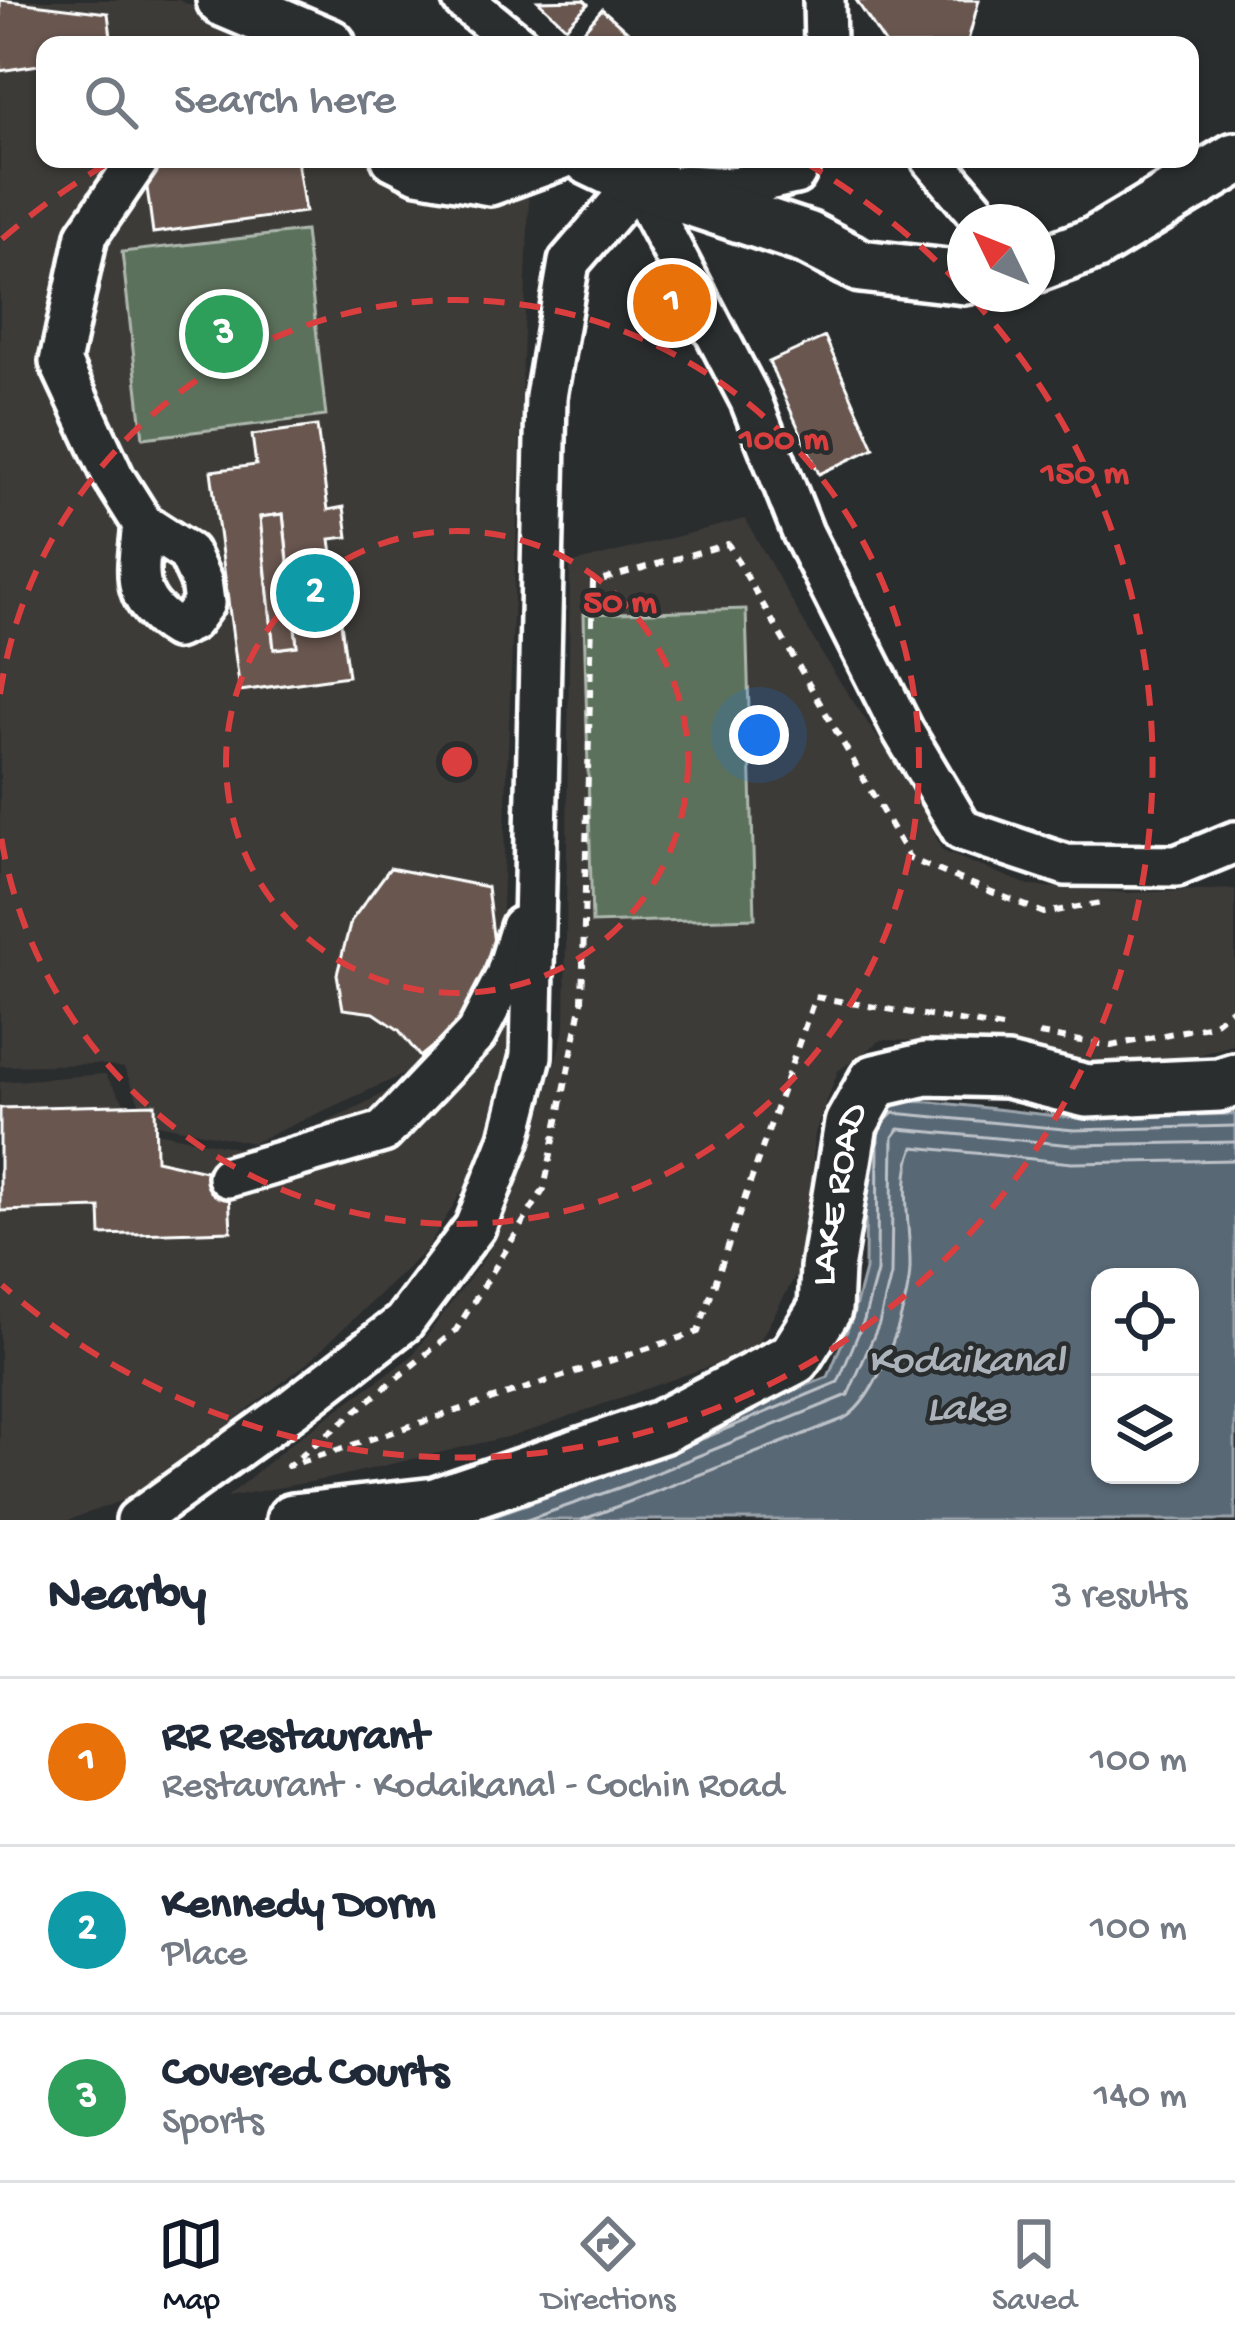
<!DOCTYPE html>
<html lang="en">
<head>
<meta charset="utf-8">
<style>
  body { margin:0; font-family:"Gochi Hand",sans-serif; background:#f6f6f7; color:#1f2937 }
  .controls { position:absolute; right:36px; bottom:36px; display:grid; overflow:hidden; border-radius:24px; box-shadow:0 3px 9px #0004 }
  .controls button { width:108px; height:108px; display:grid; place-items:center; padding:0; border:0; border-bottom:3px solid #e0e1e3; background:#fff; color:#1f2937; font:60px sans-serif }
  .compass { position:absolute; left:947px; top:204px; width:108px; height:108px; border-radius:50%; background:#fff; box-shadow:0 3px 9px #0004; rotate:313deg }
  .you { position:absolute; left:759px; top:735px; width:42px; height:42px; margin:-30px; border:9px solid #fff; border-radius:50%; background:#1a73e8; box-shadow:0 0 0 18px #1a73e833 }
  .badge { display:grid; place-items:center; width:78px; height:78px; border-radius:50%; background:#111827; color:#fff; font-size:39px; font-weight:700 }
  .pin { position:absolute; translate:-50% -50%; border:6px solid #fff; box-shadow:0 3px 12px #0006 }
  .list { margin:0; padding:0; list-style:none }
  h2 { display:flex; justify-content:space-between; align-items:center; height:156px; margin:0; padding:0 48px; font-size:51px }
  h2 small { font-size:39px; font-weight:400; color:#747a83 }
  .list li { display:grid; grid-template-columns:78px 1fr auto; gap:36px; align-items:center; box-sizing:border-box; height:168px; padding:0 48px; border-top:3px solid #e0e1e3 }
  .list b { display:block; font-size:45px; white-space:nowrap }
  .list p { margin:0; font-size:39px; white-space:nowrap; color:#747a83 }
  .list em { font-size:39px; font-style:normal; color:#747a83 }
  .icon { flex:none; width:66px; height:66px; fill:none; stroke:currentColor; stroke-width:2; stroke-linecap:round; stroke-linejoin:round }
  .map { position:relative; flex:none; width:1235px; height:1520px; overflow:hidden }
  .search { position:absolute; background:#fff; box-shadow:0 3px 9px #0004; left:36px; right:36px; top:36px; height:132px; display:flex; align-items:center; gap:30px; box-sizing:border-box; padding:0 42px; border-radius:24px; color:#747a83; font-size:45px }
  .sheet { height:660px; background:#fff }
  nav { display:flex; justify-content:space-around; align-items:center; box-sizing:border-box; height:168px; border-top:3px solid #e0e1e3; background:#fff; font-size:33px; color:#747a83 }
  nav a { display:grid; justify-items:center; gap:6px }
  nav .on { color:#111827 }
  .map>svg:first-child { display:block }
  .built { fill:#3c3a38 }
  .green { fill:#5c715c; stroke:#aeb8ae; stroke-width:3 }
  .water { fill:#596775; stroke:#9ba4ac; stroke-width:3; fill-rule:evenodd }
  .lines { fill:none; stroke-linecap:round; stroke-linejoin:round }
  .shore { stroke:#bdc2c8; stroke-width:3 }
  .building { fill:#67574f; stroke:#fff; stroke-width:3; fill-rule:evenodd }
  .minor-casing { stroke:#fff; stroke-width:48 }
  .major-casing { stroke:#fff; stroke-width:60 }
  .path { stroke:#fff; stroke-width:6; stroke-dasharray:9 9; stroke-linecap:butt }
  .minor { stroke:#2a2d2e; stroke-width:39 }
  .major { stroke:#2a2d2e; stroke-width:51 }
  .ring { fill:none; stroke:#da3e3e; stroke-width:6; stroke-dasharray:21 15 }
  .labels { text-anchor:middle; dominant-baseline:central; stroke-width:9; stroke-linejoin:round; paint-order:stroke }
  .street-label { font-size:39px; fill:#fff; stroke:#2a2d2e }
  .water-label { font-size:42px; font-style:italic; fill:#acb3ba; stroke:#2a2d2e }
  .centre { fill:#da3e3e; stroke:#2a2d2e; stroke-width:6 }
  .ring-label { font-size:36px; text-anchor:middle; font-weight:bold; fill:#da3e3e; stroke:#2a2d2e; stroke-width:9; stroke-linejoin:round; paint-order:stroke }
</style>
</head>
<body>
<div class="map">
<svg width="1235" height="1520" viewBox="0 0 1235 1520">
  <rect width="100%" height="100%" fill="#2a2d2e"/>
  <filter id="ink" filterUnits="userSpaceOnUse"><feTurbulence type="fractalNoise" baseFrequency=".00833" numOctaves="2"/><feDisplacementMap in="SourceGraphic" scale="24" xChannelSelector="R" yChannelSelector="G"/><feConvolveMatrix kernelMatrix="1 2 1 2 8 2 1 2 1" color-interpolation-filters="sRGB"/></filter>
  <g filter="url(#ink)">
    <!-- built -->
    <g class="built">
      <polygon points="0,0 178,0 283,45 45,45 45,159 516,159 529,202 501,932 462,1031 413,1070 253,1143 148,1122 124,1068 98,1064 0,1066"/>
      <polygon points="745,519 826,661 921,802 942,851 1031,886 1128,893 1235,889 1235,1044 1186,1059 1087,1063 1016,1043 881,1040 838,1071 815,1133 805,1258 755,1350 519,1434 332,1478 227,1497 290,1444 412,1356 486,1256 532,1147 565,1026 570,564"/>
      <polygon points="511,1001 513,1069 492,1141 427,1249 307,1363 139,1494 69,1520 0,1520 0,1082 105,1074 142,1129 256,1152 346,1113 405,1082"/>
    </g>
    <!-- green -->
    <g class="green">
      <polygon points="305,231 326,416 143,438 122,252"/>
      <polygon points="746,609 755,918 592,923 584,614"/>
    </g>
    <!-- water -->
    <path class="water" d="M885,1101L933,1102L1075,1118L1235,1114V1520H445L614,1461L828,1377L853,1316L865,1270L866,1126ZM1100,1277H1190V1475H1100Z"/>
    <g class="lines">
      <!-- shore -->
      <g class="shore">
        <polyline points="887,1119 893,1113 1074,1130 1235,1126"/>
        <polyline points="690,1444 838,1382 864,1320 877,1272 878,1135"/>
        <polyline points="481,1520 631,1467"/>
        <polyline points="527,1520 624,1486 848,1395 879,1324 891,1275 893,1137 899,1129 1073,1145 1235,1142"/>
        <path d="M582,1520L843,1419C878,1401 909,1307 910,1268C911,1231 899,1181 914,1147L1072,1163L1235,1160"/>
      </g>
    </g>
    <!-- building -->
    <g class="building">
      <polygon points="0,0 108,13 112,45 45,45 45,64 0,71"/>
      <polygon points="584,0 588,4 566,27 538,1"/>
      <polygon points="856,0 979,0 968,41 972,45 886,45"/>
      <polygon points="602,9 643,45 587,45 578,37"/>
      <polygon points="186,159 297,159 305,212 153,233 144,165"/>
      <polygon points="825,337 874,448 819,474 769,362"/>
      <path d="M317,426L328,510L344,507L348,537L330,539L348,676L240,691L211,471L256,465L252,435ZM283,514L297,646L274,649L260,517Z"/>
      <polygon points="283,514 297,646 274,649 260,517"/>
      <polygon points="390,868 487,887 495,952 469,1017 420,1057 399,1030 374,1013 343,1009 337,974 351,921"/>
      <polygon points="155,1104 156,1160 228,1176 231,1231 101,1235 100,1208 0,1211 0,1108"/>
    </g>
    <g class="lines">
      <!-- minor casing -->
      <g class="minor-casing">
        <g id="minor">
          <polyline points="463,0 519,45"/>
          <polyline points="824,0 825,45"/>
          <path d="M139,159L87,235L60,362L114,478L143,524L188,553L201,581L204,603L191,621L176,628C129,599 138,574 143,524"/>
          <polyline points="392,159 418,172 490,185 561,159"/>
          <polyline points="932,159 985,222"/>
          <polyline points="630,169 751,401 803,533 903,731 962,830 1066,865 1177,866 1235,842"/>
          <polyline points="685,185 731,188 795,174 802,159"/>
          <polyline points="228,1177 383,1132 476,1034 505,978 521,927"/>
          <polyline points="137,1520 292,1409 403,1323 475,1227 510,1138 531,1056 546,397 569,262 638,182"/>
        </g>
      </g>
      <!-- major casing -->
      <g class="major-casing">
        <g id="major">
          <polyline points="223,0 329,45"/>
          <polyline points="590,159 638,182 807,238 861,266 965,278"/>
          <polyline points="1037,265 1094,244 1235,159"/>
          <path id="s1" d="M293,1520L436,1504L661,1427L794,1358L825,1309L827,1268L851,1124L875,1081L926,1069L1007,1071L1087,1091L1219,1085L1235,1080"/>
        </g>
      </g>
      <!-- path -->
      <g class="path">
        <polyline points="1002,1028 815,997 698,1332 288,1466 456,1330 544,1189 582,1002 593,582 728,544 910,859 1044,913 1107,902"/>
        <polyline points="1039,1034 1111,1046 1212,1025 1235,1006"/>
      </g>
      <!-- minor -->
      <use href="#minor" class="minor"/>
      <!-- major -->
      <use href="#major" class="major"/>
    </g>
  </g>
  <!-- distance rings -->
  <g class="ring">
    <circle cx="457" cy="762" r="231"/>
    <path d="M0 694A462 462 0 1 1 0 830"/>
    <path d="M2 239A693 693 0 0 1 110 162M804 162A693 693 0 0 1 964 289M972 298A693 693 0 0 1 2 1285"/>
  </g>
  <g class="labels">
    <!-- street labels -->
    <g class="street-label">
      <text stroke="none"><textPath href="#s1" startOffset="705">LAKE ROAD</textPath></text>
    </g>
    <!-- water labels -->
    <g class="water-label">
      <text x="966" y="1363">Kodaikanal<tspan x="966" dy="48">Lake</tspan></text>
    </g>
  </g>
  <circle cx="457" cy="762" r="18" class="centre"/>
  <g class="ring-label">
    <text x="784" y="448">100 m</text>
    <text x="1085" y="482">150 m</text>
    <text x="620" y="611">50 m</text>
  </g>
</svg>
<div class="controls">
<button><svg class="icon" aria-label="locate" viewBox="0 0 24 24"><circle cx="12" cy="12" r="6"/><path d="M12 2v4M12 18v4M2 12h4M18 12h4"/></svg></button>
<button><svg class="icon" aria-label="layers" viewBox="0 0 24 24"><path d="M12 4l9 5-9 5-9-5zM3 14l9 5 9-5"/></svg></button>
</div>
<svg class="compass" viewBox="-18 -18 36 36"><path d="M0-13l5 13h-10z" fill="#e53935"/><path d="M0 13l5-13h-10z" fill="#747a83"/></svg>
<div class="you"></div>
<div class="pin badge" style="left:672px;top:303px;background:#e8710a">1</div>
<div class="pin badge" style="left:315px;top:593px;background:#0f9aa8">2</div>
<div class="pin badge" style="left:224px;top:334px;background:#2e9e5b">3</div>
<div class="search"><svg class="icon" aria-label="search" viewBox="0 0 24 24"><circle cx="10" cy="10" r="6"/><path d="M15 15l6 6"/></svg>Search here</div>
</div>
<section class="sheet">
<h2>Nearby<small>3 results</small></h2>
<ul class="list">
<li><span class="badge" style="background:#e8710a">1</span><div><b>RR Restaurant</b><p>Restaurant · Kodaikanal - Cochin Road</p></div><em>100 m</em></li>
<li><span class="badge" style="background:#0f9aa8">2</span><div><b>Kennedy Dorm</b><p>Place</p></div><em>100 m</em></li>
<li><span class="badge" style="background:#2e9e5b">3</span><div><b>Covered Courts</b><p>Sports</p></div><em>140 m</em></li>
</ul>
</section>
<nav>
<a class="on"><svg class="icon" aria-label="map" viewBox="0 0 24 24"><path d="M3 6l6-2 6 2 6-2v14l-6 2-6-2-6 2zM9 4v14M15 6v14"/></svg>Map</a>
<a><svg class="icon" aria-label="directions" viewBox="0 0 24 24"><path d="M12 3l9 9-9 9-9-9zM9 14v-3h6M13 9l2 2-2 2"/></svg>Directions</a>
<a><svg class="icon" aria-label="saved" viewBox="0 0 24 24"><path d="M7 4h10v16l-5-4-5 4z"/></svg>Saved</a>
</nav>
</body>
</html>
